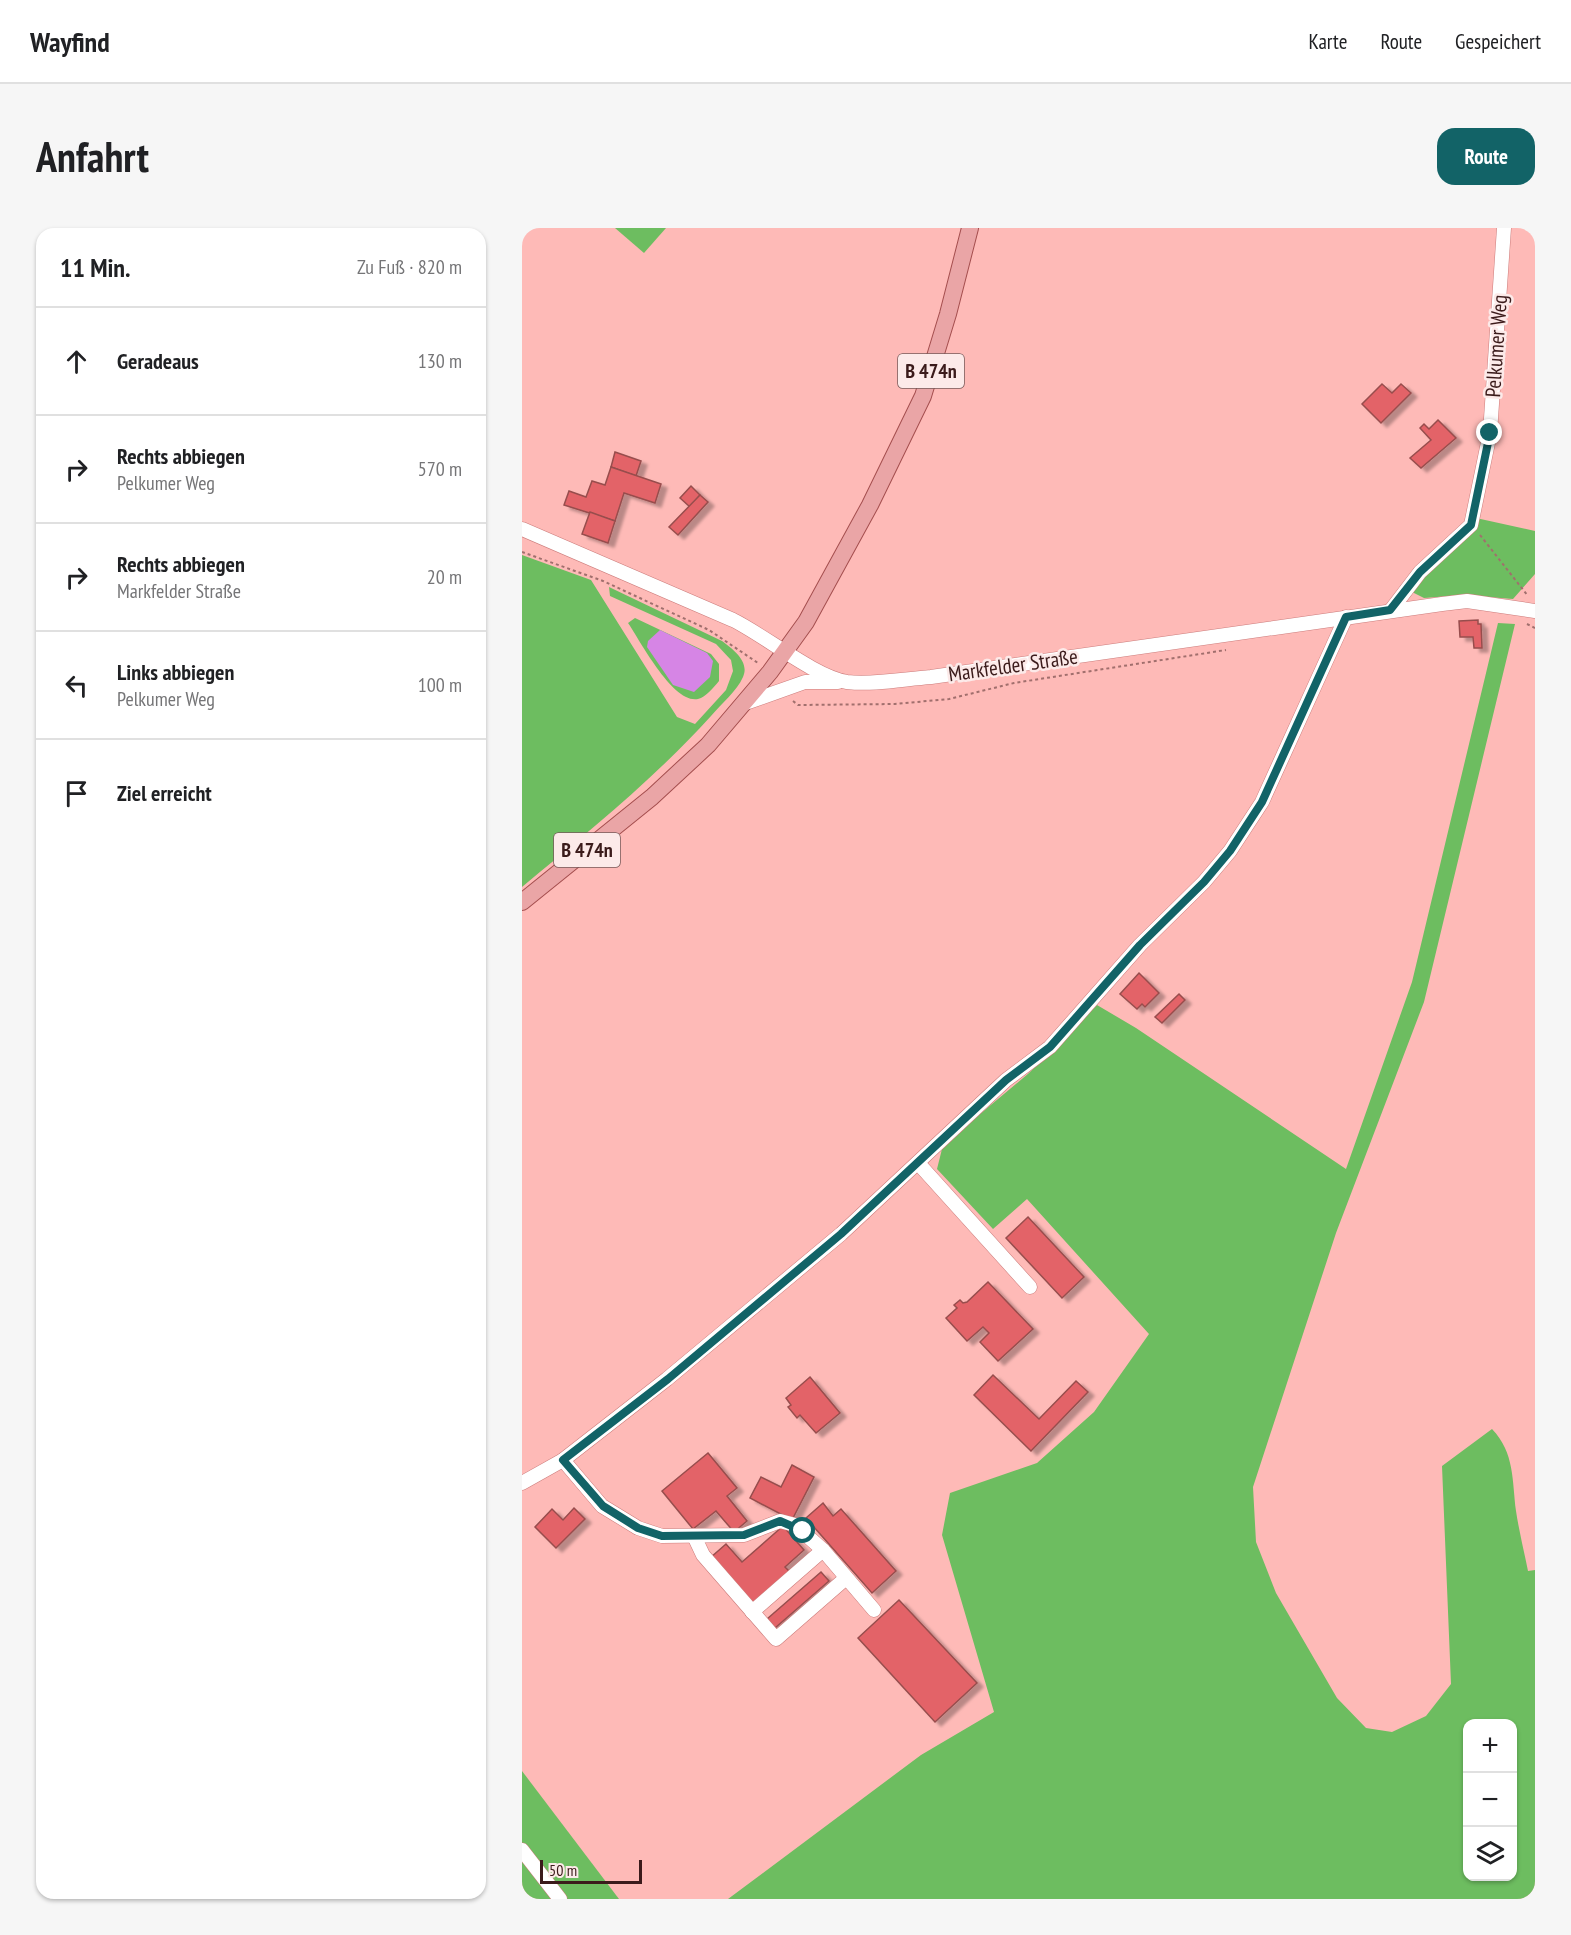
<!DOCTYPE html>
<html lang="de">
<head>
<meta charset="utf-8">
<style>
  body { margin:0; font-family:"PT Sans Narrow",sans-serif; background:#f6f6f6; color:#202124 }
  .controls { position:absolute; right:18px; bottom:18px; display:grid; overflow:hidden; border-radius:12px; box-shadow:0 2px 4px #0004 }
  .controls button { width:54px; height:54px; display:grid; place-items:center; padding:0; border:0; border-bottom:2px solid #e0e0e0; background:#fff; color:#202124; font:30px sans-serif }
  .scale { position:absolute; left:18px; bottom:15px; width:102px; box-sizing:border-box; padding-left:6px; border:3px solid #3b1b1b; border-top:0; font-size:16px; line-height:21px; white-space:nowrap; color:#3b1b1b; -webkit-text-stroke:4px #fceae9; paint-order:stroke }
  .stop { position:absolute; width:18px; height:18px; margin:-14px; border:4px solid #126367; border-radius:50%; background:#fff }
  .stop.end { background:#126367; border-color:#fff; box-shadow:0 2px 6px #0008 }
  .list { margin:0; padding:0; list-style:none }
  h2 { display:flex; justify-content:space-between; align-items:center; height:78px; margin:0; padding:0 24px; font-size:26px }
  h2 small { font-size:20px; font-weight:400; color:#757577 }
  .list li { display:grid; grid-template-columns:39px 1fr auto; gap:18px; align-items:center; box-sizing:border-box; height:108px; padding:0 24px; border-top:2px solid #e0e0e0 }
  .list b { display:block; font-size:22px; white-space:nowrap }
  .list p { margin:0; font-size:20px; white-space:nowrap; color:#757577 }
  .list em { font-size:20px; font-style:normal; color:#757577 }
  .icon { flex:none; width:33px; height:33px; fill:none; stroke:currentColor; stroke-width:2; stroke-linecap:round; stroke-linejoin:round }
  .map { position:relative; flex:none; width:1013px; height:1671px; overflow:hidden; border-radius:18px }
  header { display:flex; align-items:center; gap:36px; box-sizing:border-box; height:84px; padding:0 30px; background:#fff; border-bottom:2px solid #e0e0e0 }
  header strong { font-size:28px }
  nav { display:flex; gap:33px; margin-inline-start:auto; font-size:21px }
  .intro { display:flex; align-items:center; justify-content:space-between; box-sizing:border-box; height:144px; padding:0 36px }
  h1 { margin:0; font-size:42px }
  .button { padding:15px 27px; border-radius:18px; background:#126367; color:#fff; font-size:21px; font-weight:700 }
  main { display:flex; gap:36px; padding:0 36px }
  aside { flex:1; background:#fff; border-radius:18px; box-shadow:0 2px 4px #0004 }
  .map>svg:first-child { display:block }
  .green { fill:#6dbd60; fill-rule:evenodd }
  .water { fill:#d685e5 }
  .building { fill:#e36467; stroke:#974d4d; stroke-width:1.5; filter:url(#shadow) }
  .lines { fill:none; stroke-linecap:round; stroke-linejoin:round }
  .minor-casing { stroke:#cc7c7b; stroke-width:15 }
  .major-casing { stroke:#a44e4e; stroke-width:18 }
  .path { stroke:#a16f6d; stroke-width:2; stroke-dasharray:3 3; stroke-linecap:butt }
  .minor { stroke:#fff; stroke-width:14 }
  .major { stroke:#eaa5a6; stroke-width:16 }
  .route { stroke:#126367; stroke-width:8 }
  .labels { text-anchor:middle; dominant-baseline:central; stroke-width:5; stroke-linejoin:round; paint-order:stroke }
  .shield { fill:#fceae9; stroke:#755959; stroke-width:1.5 }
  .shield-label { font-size:20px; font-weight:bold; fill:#3b1b1b }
  .street-label { font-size:21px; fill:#3b1b1b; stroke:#fceae9 }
</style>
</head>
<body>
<header>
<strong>Wayfind</strong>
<nav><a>Karte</a><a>Route</a><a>Gespeichert</a></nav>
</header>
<div class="intro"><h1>Anfahrt</h1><a class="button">Route</a></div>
<main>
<aside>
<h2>11 Min.<small>Zu Fuß · 820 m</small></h2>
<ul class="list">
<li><svg class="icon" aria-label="ahead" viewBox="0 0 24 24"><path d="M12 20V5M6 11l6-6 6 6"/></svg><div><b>Geradeaus</b></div><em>130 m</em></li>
<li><svg class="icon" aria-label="right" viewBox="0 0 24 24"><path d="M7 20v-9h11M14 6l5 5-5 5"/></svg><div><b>Rechts abbiegen</b><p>Pelkumer Weg</p></div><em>570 m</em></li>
<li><svg class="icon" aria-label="right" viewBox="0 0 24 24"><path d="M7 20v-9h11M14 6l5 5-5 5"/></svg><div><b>Rechts abbiegen</b><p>Markfelder Straße</p></div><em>20 m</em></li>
<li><svg class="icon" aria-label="left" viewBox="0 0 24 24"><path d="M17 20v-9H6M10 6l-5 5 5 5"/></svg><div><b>Links abbiegen</b><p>Pelkumer Weg</p></div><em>100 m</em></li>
<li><svg class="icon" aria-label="arrive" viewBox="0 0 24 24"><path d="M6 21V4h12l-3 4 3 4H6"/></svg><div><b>Ziel erreicht</b></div></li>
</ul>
</aside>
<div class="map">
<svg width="1013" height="1671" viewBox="0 0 1013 1671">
  <defs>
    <filter id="shadow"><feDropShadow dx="6" dy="4" stdDeviation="1.5" flood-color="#0004"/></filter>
  </defs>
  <rect width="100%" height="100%" fill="#febab7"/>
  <!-- green -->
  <g class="green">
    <polygon points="93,0 144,0 122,25"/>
    <polygon points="954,290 1013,303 1013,346 991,371 941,367 902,370 890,364"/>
    <path d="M0,327L69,352L155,489L173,496L204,462L211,443L209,432L194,416L88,368L87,359L200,413C211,421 228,434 221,449C215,463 199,476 189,488C133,550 65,605 0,659Z"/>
    <path d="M113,390L189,426L197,436V453C192,459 184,469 176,471C151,476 119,414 106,395Z"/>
    <path d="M976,395L993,396L902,774L814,1005L731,1259L734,1314L754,1365L815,1470L844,1500L870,1504L904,1488L929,1456L920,1238L970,1201C993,1225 990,1253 994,1283C997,1303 1002,1323 1006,1343L1013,1342V1671H206L399,1527L472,1484L420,1307L428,1265L515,1235L572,1184L627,1106L505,971L471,1001L415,941L421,917L507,845L575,777L614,800L824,941L890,754ZM945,1496H990V1648H945Z"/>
    <polygon points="0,1543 97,1671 0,1671"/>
  </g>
  <!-- water -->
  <polygon class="water" points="138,402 185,425 191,433 188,449 172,464 151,457 125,419 126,413"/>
  <!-- building -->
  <g class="building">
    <polygon points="860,156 870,165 879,156 889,165 859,195 840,176"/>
    <polygon points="916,192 934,210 899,240 888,230 909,212 898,200 902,196 907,201"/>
    <polygon points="93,224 119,233 114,248 89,239"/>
    <polygon points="89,239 139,256 133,275 102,265 93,293 42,277 47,263 64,269 70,253 83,257"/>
    <polygon points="169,258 178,267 168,279 158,270"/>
    <polygon points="178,267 186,274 156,307 147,299"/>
    <polygon points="68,284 93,293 86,315 60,306"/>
    <polygon points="956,392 956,396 959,396 960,420 952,420 951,409 938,409 937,393"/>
    <polygon points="617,745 637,765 623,779 620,776 615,781 598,766"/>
    <polygon points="657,766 663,772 640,795 633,789"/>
    <polygon points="506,989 562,1049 540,1070 484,1010"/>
    <polygon points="466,1054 511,1101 476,1133 458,1114 467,1105 461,1099 445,1113 424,1090 435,1080 432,1077 438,1072 441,1075 445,1074"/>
    <polygon points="471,1147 517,1191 554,1153 566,1164 509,1223 452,1167"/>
    <polygon points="288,1149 318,1185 294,1205 278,1187 275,1190 266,1179 269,1177 264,1170"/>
    <polygon points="186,1225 215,1260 205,1268 225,1293 212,1304 194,1283 171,1301 140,1263"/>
    <polygon points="270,1237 292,1249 270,1292 228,1270 239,1249 259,1259"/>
    <polygon points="301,1275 311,1288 319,1281 374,1343 350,1365 284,1290"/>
    <polygon points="52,1280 63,1291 34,1320 13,1299 30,1281 41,1292"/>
    <polygon points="261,1298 282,1322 263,1339 269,1345 231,1378 188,1330 204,1316 220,1334"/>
    <polygon points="299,1344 307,1353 253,1400 245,1391"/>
    <polygon points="377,1372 455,1455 413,1494 336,1410"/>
  </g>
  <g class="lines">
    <!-- minor casing -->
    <g class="minor-casing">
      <g id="minor">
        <path d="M0,301L211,392C242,407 293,449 325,454C352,457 382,451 409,449L920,376L945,373L1013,383"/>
        <polyline points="869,382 898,344 949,297 968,205 982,0"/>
        <polyline points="221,476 283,454 316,454"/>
        <polyline points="396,935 508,1059"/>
        <polyline points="41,1232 80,1278 116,1300 140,1308 222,1307 258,1293 273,1297 301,1322 352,1382"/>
        <polyline points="0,1255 41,1232 145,1151 319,1006 484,852 528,819 618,717 682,654 708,623 740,574 824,389"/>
        <polyline points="172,1308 181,1327 254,1411 324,1350"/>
        <polyline points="230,1384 301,1322"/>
        <polyline points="0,1622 38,1671"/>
      </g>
    </g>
    <!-- major casing -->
    <g class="major-casing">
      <polyline id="major" points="0,674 130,569 186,517 248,444 284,394 348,277 401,168 426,86 448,0"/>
    </g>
    <!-- path -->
    <g class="path">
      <polyline points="958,307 1006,368"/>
      <polyline points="0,324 81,353 187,402 236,435"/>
      <polyline points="1005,396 1013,400"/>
      <polyline points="271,473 276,477 373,476 427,471 492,455 704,422"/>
    </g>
    <!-- minor -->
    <use href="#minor" class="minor"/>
    <!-- major -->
    <use href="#major" class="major"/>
  </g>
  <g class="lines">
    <!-- route -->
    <polyline class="route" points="281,1303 258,1293 222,1307 140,1308 116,1300 81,1278 41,1232 146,1151 319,1006 484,852 528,819 618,717 682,654 708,623 740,574 824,389 868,382 898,344 949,297 968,205"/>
  </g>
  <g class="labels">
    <!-- shield labels -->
    <g class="shield">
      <rect x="376" y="126" width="66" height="34" rx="4.5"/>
      <rect x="32" y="605" width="66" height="34" rx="4.5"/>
    </g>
    <g class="shield-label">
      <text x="409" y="143">B 474n</text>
      <text x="65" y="622">B 474n</text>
    </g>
    <!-- street labels -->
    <g class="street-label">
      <text transform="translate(974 118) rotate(-86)">Pelkumer Weg</text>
      <text transform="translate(491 437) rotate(-8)">Markfelder Straße</text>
    </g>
  </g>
</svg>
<div class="controls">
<button>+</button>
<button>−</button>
<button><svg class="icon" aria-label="layers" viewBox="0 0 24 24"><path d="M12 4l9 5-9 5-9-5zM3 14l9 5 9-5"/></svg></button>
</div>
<div class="scale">50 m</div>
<div class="stop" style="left:281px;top:1303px"></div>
<div class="stop end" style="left:968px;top:205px"></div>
</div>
</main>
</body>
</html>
